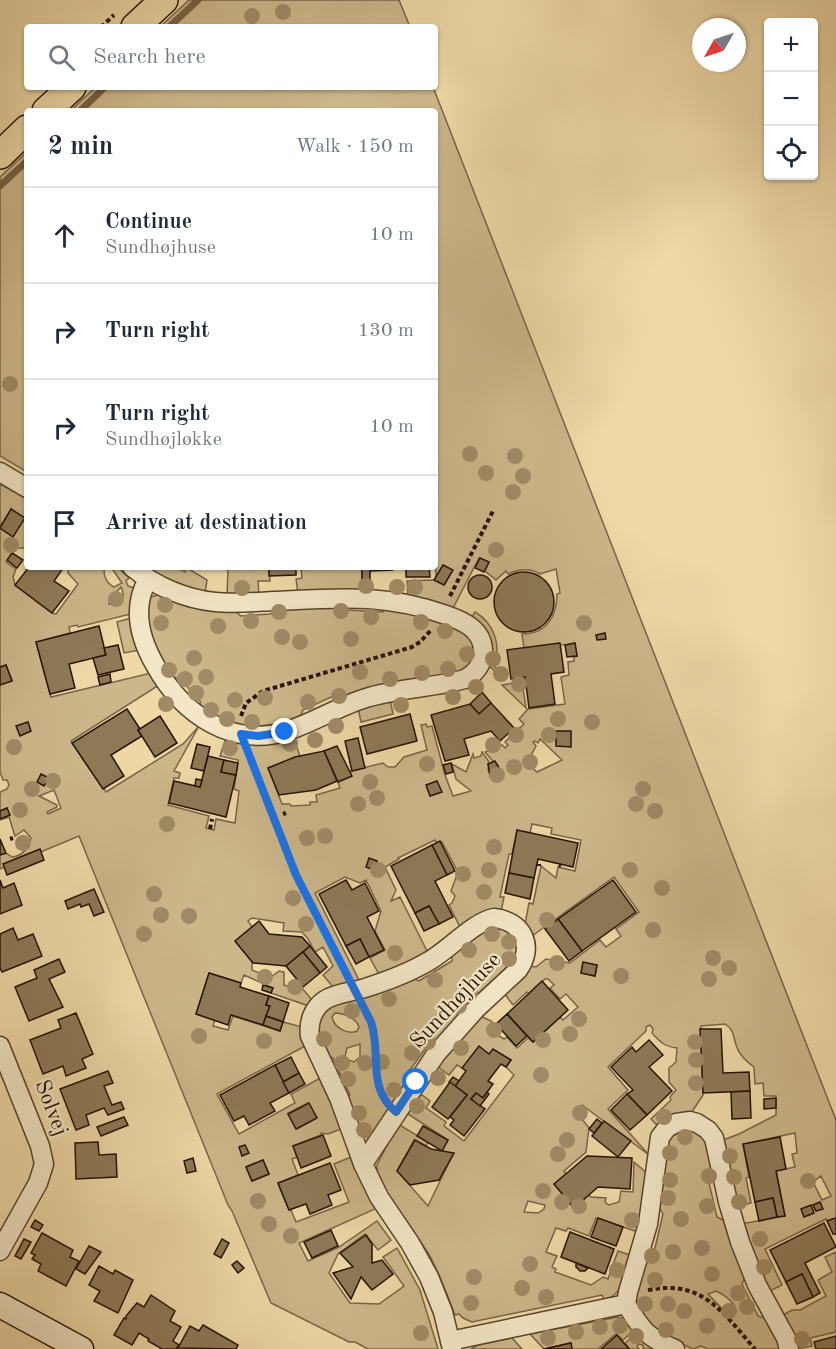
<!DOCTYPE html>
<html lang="en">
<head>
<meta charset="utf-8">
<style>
  body { margin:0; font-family:"Old Standard TT",serif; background:#f2f2f3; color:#1f2937 }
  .controls { position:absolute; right:18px; top:18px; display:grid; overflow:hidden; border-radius:6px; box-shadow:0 2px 4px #0004 }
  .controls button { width:54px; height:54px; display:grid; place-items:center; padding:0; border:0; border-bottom:2px solid #e0e1e3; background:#fff; color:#1f2937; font:30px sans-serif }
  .compass { position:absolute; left:692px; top:18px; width:54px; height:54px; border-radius:50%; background:#fff; box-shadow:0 2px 4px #0004; rotate:231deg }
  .stop { position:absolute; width:18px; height:18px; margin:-14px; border:4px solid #1a73e8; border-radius:50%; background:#fff }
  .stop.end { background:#1a73e8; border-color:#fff; box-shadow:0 2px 6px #0008 }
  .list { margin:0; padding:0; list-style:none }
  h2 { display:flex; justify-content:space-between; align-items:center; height:78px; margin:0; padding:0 24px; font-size:26px }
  h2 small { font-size:20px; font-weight:400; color:#747a83 }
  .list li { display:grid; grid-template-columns:39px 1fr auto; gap:18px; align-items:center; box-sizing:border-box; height:96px; padding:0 24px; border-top:2px solid #e0e1e3 }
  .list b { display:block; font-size:22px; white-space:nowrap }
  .list p { margin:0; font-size:20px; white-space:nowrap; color:#747a83 }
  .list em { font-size:20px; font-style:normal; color:#747a83 }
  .icon { flex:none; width:33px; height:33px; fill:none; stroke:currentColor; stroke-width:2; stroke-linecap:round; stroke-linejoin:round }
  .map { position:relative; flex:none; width:836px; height:1349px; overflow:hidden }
  .search { position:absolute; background:#fff; box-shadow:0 2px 4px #0004; left:24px; top:24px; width:414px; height:66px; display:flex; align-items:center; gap:15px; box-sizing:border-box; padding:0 21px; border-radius:6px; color:#747a83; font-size:22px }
  .panel { position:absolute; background:#fff; box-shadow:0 2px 4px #0004; left:24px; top:108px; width:414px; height:462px; border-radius:6px }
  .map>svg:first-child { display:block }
  .green { fill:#ccb78b; stroke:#796446; stroke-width:1.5; fill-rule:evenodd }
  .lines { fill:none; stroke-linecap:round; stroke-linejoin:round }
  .stream { stroke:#756142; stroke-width:7 }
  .building { fill:#8e7957; stroke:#261200; stroke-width:1.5 }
  .street-casing { stroke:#58442a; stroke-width:21 }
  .secondary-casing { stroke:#261200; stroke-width:27 }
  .primary-casing { stroke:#261200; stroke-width:30 }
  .path { stroke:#261200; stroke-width:4; stroke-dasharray:4.5 3; stroke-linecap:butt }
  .street { stroke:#f4e6c6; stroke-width:18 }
  .secondary { stroke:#f4e6c6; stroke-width:24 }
  .primary { stroke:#eed9a7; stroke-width:27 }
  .tree { fill:#a08b66 }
  .route { stroke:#1a73e8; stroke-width:8 }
  .labels { text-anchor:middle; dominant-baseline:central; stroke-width:4.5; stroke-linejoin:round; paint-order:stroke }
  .street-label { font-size:22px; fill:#261200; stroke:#f4e6c6 }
</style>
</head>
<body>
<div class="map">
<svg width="836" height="1349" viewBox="0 0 836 1349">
  <rect width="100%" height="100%" fill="#eed9a7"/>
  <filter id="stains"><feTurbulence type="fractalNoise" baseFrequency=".00333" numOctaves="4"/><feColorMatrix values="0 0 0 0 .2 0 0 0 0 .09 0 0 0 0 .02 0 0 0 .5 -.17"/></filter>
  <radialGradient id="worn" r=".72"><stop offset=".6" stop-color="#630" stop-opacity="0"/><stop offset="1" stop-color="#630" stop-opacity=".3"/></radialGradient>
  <!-- green -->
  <g class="green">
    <polygon points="189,0 399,0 410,27 160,27"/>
    <path d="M96,87H433L836,1120V1219L828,1221L826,1219L765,1249L782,1285L770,1291L766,1289L741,1224L785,1216L776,1171L795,1167L792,1154L797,1153L795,1133L743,1144L749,1177L746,1178L751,1203L742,1205L741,1200L735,1201L723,1140L739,1134L776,1115V1096H764L763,1083L755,1084L754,1067C746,1061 739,1055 736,1045C733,1035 734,1030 725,1024L701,1026L703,1095L690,1115L661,1124H656L651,1119L671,1100L670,1097L676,1090L669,1082V1068L676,1062L677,1048C665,1047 660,1042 652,1033L653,1029L650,1025L646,1027V1031L608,1067L628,1090L608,1109L649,1155L582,1105L578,1110V1114L589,1128L586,1152L564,1171L566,1174L554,1184L574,1207L589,1195L591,1197L606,1198L605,1202L609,1205L619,1202L621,1191L633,1192L634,1162L648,1174L638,1232L596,1218L589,1236L568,1228L566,1231L556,1228L546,1252L557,1256L552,1267L556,1269L555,1272L591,1285L603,1277L608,1279L618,1251L630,1255C625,1273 625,1294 604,1300L602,1295L472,1322L463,1318L459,1314L455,1315C448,1297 441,1278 432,1260C420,1235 375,1190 377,1165L398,1124L428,1142L426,1146L414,1140L397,1171L428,1206L453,1154L442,1151L448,1140L405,1112L418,1092L430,1101L426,1108L446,1122L444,1126L464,1141L514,1075L506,1067L511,1060L493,1050L489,1054L462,1068L457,1065L449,1075L437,1066L480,1016C490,1020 494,1021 497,1031L494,1033L504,1039L507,1037L517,1048L528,1038L533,1042L560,1017L563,1020L578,1007L566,994L560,999L550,988L554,985L548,979H545L529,994L527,992L513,1005L504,993L526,973L531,966L536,967L546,959L570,963L600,940L606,947L621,936L616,929L639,912L614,877L532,936L525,924L529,903L533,904L541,866L556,878L558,867L575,871L581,840L551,834L552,828L532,824L530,833L517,831L512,854H509L500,897H504L501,912L461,929L449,905L452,903L455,896L451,891L458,872L442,842L437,843L435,840L398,858L399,859L385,867L396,890L391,901L400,897L428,953L380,976L370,958L385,950L375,931L381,911L366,880L360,883L345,877L315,893L360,982L334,988L323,975L333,966L323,947L315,952L308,939L302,932L283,931L284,923L252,918L248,921L252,927V970L270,978L279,971L284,972V985L297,990L301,987L313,1001L309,1006L271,993L273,988L244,975L241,983L209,973L196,1014L215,1020L213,1026L228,1030L233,1016L280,1031L283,1022L302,1027L305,1046L217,1094L239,1134L295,1103L291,1094L322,1077L341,1129L328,1134L321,1133V1135L293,1146L297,1157L292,1159L298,1175L278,1184L289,1210H291L296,1222L349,1202L334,1164L351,1157L375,1209L299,1243L308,1261L339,1247L377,1221L391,1240L378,1250L365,1234L338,1254L329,1273L350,1303L379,1304L404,1286L383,1257L397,1248L420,1290L438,1349H368L355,1342H349L271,1303L232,1211L228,1205L79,836L0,869V855L6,853L12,857C24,856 28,847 31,838L24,830L15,836L9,817L0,820L7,808L0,811V792L7,789L9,785L7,780H3L0,772V685L12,680L6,665L0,667V528L13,536L11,509L0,527V484L27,499V548H16L6,562L16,569L13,577L15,585L52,613L56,614L78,584L68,573V567H105C102,574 107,584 114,587L122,583L111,567H117L129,578L126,581L128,586L134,588L131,614L78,627L77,625L69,627L70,633L36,642L51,697L151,673L159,685L71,741L106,792L183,744L199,726L174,771L180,773L179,778H174L168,805L209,816L206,828L214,830L216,819L235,823L239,791L234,789L238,760L220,756L226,738L293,737L300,756L268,768L282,804H290L291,806L310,805V802H317L316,795L340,788L338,782L351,776L350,771L383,763L388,767H395L404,757L427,750L421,725L426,724L427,727L432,726L445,775L453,796L471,791L456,779L452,764L466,772L473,754L474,758L481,756L482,752L490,763L488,764L489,768L488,769L490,775L500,772L498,765H496L485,752L502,745L505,748L508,745L505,742L513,734L516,737L518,735L516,731L524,724L519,719L528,709L565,704L561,677L569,675L568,662L574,661V657L577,656L575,644L560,645L559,643L524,648L522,634C546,634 557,617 557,594L560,593L556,569L540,574C530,568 519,569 508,574L506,571L496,580L485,571L489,562L479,558L452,610L408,596L407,581L434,580L444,585L452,571L443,565L436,577L435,111H70ZM121,587C124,592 124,600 119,605L109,604V599ZM540,739L562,760L537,772L527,763L536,746L533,742L535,741L538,743ZM54,790L61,808L48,814L47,812L57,807V805L39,796ZM583,963L597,965L595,976L581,973ZM308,1103L317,1118L297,1129L288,1113ZM263,1160L269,1174L252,1181L246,1167ZM821,1176L831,1196L822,1200L813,1182ZM528,1201L545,1205L544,1209L538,1213L524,1212Z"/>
    <polygon points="27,152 27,472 0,456 0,177"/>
    <polygon points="146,567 176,567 185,572 187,568 207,580 205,594 173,582"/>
    <polygon points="228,567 269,567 270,581 258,581 259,595 227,597"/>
    <polygon points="301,567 362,567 362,582 370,582 370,591 298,593 296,579 302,578"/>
    <path d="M161,594L233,610L241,616L270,614L277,609L342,605L347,610L383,612L387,607C408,611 474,624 475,650C476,658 470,664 465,670L342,699L331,697L303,710L299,719L257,728L228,724L201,709L200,701L179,678H171L148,634L146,602L151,597Z"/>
    <path d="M475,612C494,623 502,646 494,666L504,675L503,678L488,665L471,618Z"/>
    <polygon points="131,618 140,650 124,653 117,622"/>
    <polygon points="522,682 526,708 502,685"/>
    <polygon points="390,699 393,714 361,722 358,708"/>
    <path d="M489,927L505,928L518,942V958L436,1045L429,1044L406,1075L408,1082L372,1137L368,1138L359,1134L346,1100L350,1095L333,1058L327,1055C316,1036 313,1025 327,1007L412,978L419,981L452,961V955ZM335,1013C344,1013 356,1018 359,1027L357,1031C348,1035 334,1028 332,1017ZM360,1044V1057L354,1062L346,1059L345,1056L347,1048Z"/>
    <path d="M683,1129H690L706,1138L715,1175L709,1183L717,1217L725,1221L745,1276L742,1284L758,1316L767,1319L782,1349H708L701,1346L693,1349L655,1332L637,1307L636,1293L648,1253L655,1248L663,1214L659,1207L664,1147L672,1135ZM716,1291C725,1295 736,1303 736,1313L731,1318L708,1294Z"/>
    <polygon points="836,1252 836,1332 810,1338 812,1346 797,1349 781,1316 792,1310 800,1310 826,1296 818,1280 832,1272 825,1257"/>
    <polygon points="618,1317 626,1320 634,1330 623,1340 616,1334 598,1349 572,1349 571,1343 544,1349 530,1334"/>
    <polygon points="636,1334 657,1349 643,1349 643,1345 639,1344 637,1346 639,1349 630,1349 625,1343"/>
    <polygon points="512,1338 522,1349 471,1349 478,1345"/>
  </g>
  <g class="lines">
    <!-- stream -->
    <g class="stream">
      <polyline points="169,27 198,0"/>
      <polyline points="80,111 105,87"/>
      <polyline points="0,186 27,161"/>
    </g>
  </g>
  <!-- building -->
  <g class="building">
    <polygon points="11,509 25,518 13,537 0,528"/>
    <polygon points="12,553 23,560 17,568 7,560"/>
    <polygon points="480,558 489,562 484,572 475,568"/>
    <polygon points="443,565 453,570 444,585 434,580"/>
    <polygon points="29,567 64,567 54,581 69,591 52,613 15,585"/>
    <polygon points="269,567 296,567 296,575 269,576"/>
    <polygon points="362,567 370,567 370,582 362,583"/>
    <polygon points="370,567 393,567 393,570 370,571"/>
    <polygon points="406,567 429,567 430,577 406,577"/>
    <circle cx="524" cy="602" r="30"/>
    <circle cx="480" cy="587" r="12"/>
    <polygon points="99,626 106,655 69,664 75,688 50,694 36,642"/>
    <polygon points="605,633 606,639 597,640 596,635"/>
    <polygon points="560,643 564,672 551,674 555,704 529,708 525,677 511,679 507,650"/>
    <polygon points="575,643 577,656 567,657 565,645"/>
    <polygon points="118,645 124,669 98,675 93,658 106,655 104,648"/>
    <polygon points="6,665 12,681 0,685 0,667"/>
    <polygon points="110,674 111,682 100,685 98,677"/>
    <polygon points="482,692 491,703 479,714 470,704"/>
    <polygon points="491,703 514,728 500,741 491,731 464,739 469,755 445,761 431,715 470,704 479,714"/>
    <polygon points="127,709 140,729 138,730 142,736 111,755 124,776 103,789 72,743"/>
    <polygon points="410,714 417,741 367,754 360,727"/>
    <polygon points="160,716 177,743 155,757 138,730"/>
    <polygon points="28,722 31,731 20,736 16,726"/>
    <polygon points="556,731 571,731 571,747 556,746"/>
    <polygon points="358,738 365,768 352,771 345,741"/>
    <polygon points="197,744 210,747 204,771 191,768"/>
    <polygon points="337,746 352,776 338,782 324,751"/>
    <polygon points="324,751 337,781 316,790 279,795 268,768 295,757"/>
    <polygon points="208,756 224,760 221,772 236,775 226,817 169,803 174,781 200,787"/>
    <polygon points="224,760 238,763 236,775 221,772"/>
    <polygon points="495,761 501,772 490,776 488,764"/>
    <polygon points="451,763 453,772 446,774 443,765"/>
    <polygon points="41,774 49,778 44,786 37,782"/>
    <polygon points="196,779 202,780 200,787 195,786"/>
    <polygon points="437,781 442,792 430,796 426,785"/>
    <polygon points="7,808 10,815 0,819 0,811"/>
    <polygon points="517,830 578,843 573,867 538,859 534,878 509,873"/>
    <polygon points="0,839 6,853 0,855"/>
    <polygon points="440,841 455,871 447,875 432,845"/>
    <polygon points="432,845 447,875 435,881 453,917 439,924 429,906 415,913 391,866"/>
    <polygon points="40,849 44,860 7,875 3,864"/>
    <polygon points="369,858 377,861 374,870 366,867"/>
    <polygon points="509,873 534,878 530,899 505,893"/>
    <polygon points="0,880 3,888 14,883 22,905 0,914"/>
    <polygon points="346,880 352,890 365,883 379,911 367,917 384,950 369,957 360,939 346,946 319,894"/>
    <polygon points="613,880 636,912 582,951 558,919"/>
    <polygon points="94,889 104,912 94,916 89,904 81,907 80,904 68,909 65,901"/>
    <polygon points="429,906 439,924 424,931 415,913"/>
    <polygon points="558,919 582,951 569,961 545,929"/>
    <polygon points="259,921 269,934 302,937 310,946 286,966 253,963 235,941"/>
    <polygon points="13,928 18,940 33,934 42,956 2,972 0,968 0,934"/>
    <polygon points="360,939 369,957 356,964 346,946"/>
    <polygon points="310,946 327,967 320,973 303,952"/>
    <polygon points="303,952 320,973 303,987 286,966"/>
    <polygon points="59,959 65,972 49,979 63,1007 29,1021 15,987 37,978 34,970"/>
    <polygon points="583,962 597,965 595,976 581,973"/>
    <polygon points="209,973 241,983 240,987 269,996 266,1005 270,1006 263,1025 231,1015 228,1025 196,1014"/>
    <polygon points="542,981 568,1010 533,1042 507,1014"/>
    <polygon points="263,985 273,988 271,993 262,990"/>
    <polygon points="269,996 289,1003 283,1022 266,1016 270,1006 266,1005"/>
    <polygon points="76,1013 93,1054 82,1059 86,1068 66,1076 63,1066 43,1074 30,1040 61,1028 58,1020"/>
    <polygon points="507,1014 527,1036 516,1046 496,1024"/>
    <polygon points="266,1016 283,1022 280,1031 263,1025"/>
    <polygon points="700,1029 721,1029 723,1073 749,1072 750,1091 703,1093"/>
    <polygon points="649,1040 663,1055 649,1067 672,1091 647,1115 627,1094 633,1090 611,1067 632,1047 636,1052"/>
    <polygon points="479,1046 489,1054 493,1049 511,1060 506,1067 501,1064 488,1081 493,1084 483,1098 476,1093 471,1099 485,1109 464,1136 450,1125 454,1120 450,1117 467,1095 455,1086 466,1071 462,1068"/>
    <polygon points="291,1057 299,1073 283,1082 275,1065"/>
    <polygon points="275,1065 289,1093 270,1103 275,1111 249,1125 244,1116 234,1121 220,1095"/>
    <polygon points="108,1071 113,1083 104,1086 112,1105 121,1102 124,1109 108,1115 104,1108 86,1115 89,1125 76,1130 60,1089"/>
    <polygon points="299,1073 305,1084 289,1093 283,1082"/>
    <polygon points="453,1077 459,1081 455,1086 449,1082"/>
    <polygon points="450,1082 467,1095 448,1119 432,1107"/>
    <polygon points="750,1091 751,1118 732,1119 731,1092"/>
    <polygon points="487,1092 489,1094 480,1106 471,1099 476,1093 483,1098"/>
    <polygon points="627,1094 647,1115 630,1130 611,1110"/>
    <polygon points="776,1098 776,1108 764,1109 764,1099"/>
    <polygon points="309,1103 317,1118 296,1129 288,1114"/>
    <polygon points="124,1117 128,1125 101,1136 97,1127"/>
    <polygon points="597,1119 602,1123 594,1133 589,1129"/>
    <polygon points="604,1121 631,1141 618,1157 592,1136"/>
    <polygon points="423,1126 448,1140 442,1151 417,1136"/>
    <polygon points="323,1135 331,1156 301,1168 293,1146"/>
    <polygon points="780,1137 786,1169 776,1171 785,1216 777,1217 773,1198 755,1202 743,1144"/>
    <polygon points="415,1140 431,1149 454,1153 439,1180 410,1185 397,1171"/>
    <polygon points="98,1142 99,1155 116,1154 117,1177 76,1179 75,1143"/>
    <polygon points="245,1145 249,1153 242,1156 239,1147"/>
    <polygon points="587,1156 632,1158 630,1189 598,1187 574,1208 554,1184"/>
    <polygon points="193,1158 196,1171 187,1173 184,1161"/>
    <polygon points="263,1160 269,1174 252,1181 246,1167"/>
    <polygon points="330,1163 341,1190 328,1195 332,1205 310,1214 306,1204 289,1210 278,1183"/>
    <polygon points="773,1198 777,1217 759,1221 755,1202"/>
    <polygon points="820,1202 823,1209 816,1211 813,1205"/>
    <polygon points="811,1205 814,1213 804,1217 801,1209"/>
    <polygon points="598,1218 623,1227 616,1246 591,1237"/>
    <polygon points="835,1218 836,1219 836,1234 833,1234 827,1221"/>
    <polygon points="35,1220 43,1225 39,1231 31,1227"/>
    <polygon points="824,1223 836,1247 805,1263 820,1293 813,1297 802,1274 786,1282 770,1250"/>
    <polygon points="331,1230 338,1246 312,1258 304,1242"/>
    <polygon points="570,1232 614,1249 605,1274 561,1257"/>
    <polygon points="42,1233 73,1250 70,1257 79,1261 66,1286 38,1271 41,1264 32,1259 35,1255 31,1253"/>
    <polygon points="366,1235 372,1244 372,1263 382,1260 393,1274 372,1290 361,1277 351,1299 333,1273 353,1267 340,1253"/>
    <polygon points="24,1239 31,1242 21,1259 15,1256"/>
    <polygon points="222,1239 229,1243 221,1258 214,1254"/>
    <polygon points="89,1246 101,1252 85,1274 76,1269"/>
    <polygon points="237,1261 244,1268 238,1273 232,1265"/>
    <polygon points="576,1263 588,1268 585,1271 580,1271 576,1267"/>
    <polygon points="99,1266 113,1274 115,1270 133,1280 118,1313 94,1301 100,1291 89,1285"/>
    <polygon points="802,1274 813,1297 797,1304 786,1282"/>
    <polygon points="151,1295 175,1311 170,1321 181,1327 173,1341 179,1345 176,1349 162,1349 148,1341 149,1339 139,1333 132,1345 114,1335 124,1318 126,1319 126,1316 137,1303 144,1307"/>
    <polygon points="203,1325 238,1345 236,1349 178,1348 190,1326 199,1331"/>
    <polygon points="617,1335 629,1349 601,1349"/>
    <polygon points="836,1336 836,1349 816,1349 814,1342"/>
    <polygon points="571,1343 572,1349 543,1349 544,1349"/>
  </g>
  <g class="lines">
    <!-- street casing -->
    <g class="street-casing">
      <g id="street">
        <polyline points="0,472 27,488"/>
        <path d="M132,567C155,586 185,599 215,602C234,604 255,602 274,601C337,598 385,593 446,615C463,621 482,629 483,650C484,663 475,674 465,679C433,688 398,688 366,698C340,706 316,721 290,730C233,750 182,714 155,665C139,637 132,607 148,579"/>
        <path d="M494,918C523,921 535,947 518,970L476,1009L436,1054L363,1164L339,1098L310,1036C308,1022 313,1008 325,1000C336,993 352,992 365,988C387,981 409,973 429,961C447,951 475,921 494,918Z"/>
        <polyline points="0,1046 40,1146 44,1164 38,1183 0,1251"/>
        <polyline points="363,1164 379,1197 410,1243 429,1277 443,1312 452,1349"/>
        <polyline points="450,1341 626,1304"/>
        <path d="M675,1349C646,1337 642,1330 626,1304L628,1292L648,1224L660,1137L667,1128L676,1123L690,1121L697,1123L708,1130L714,1138L728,1202L740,1242L757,1285L786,1338L789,1349"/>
      </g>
    </g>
    <!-- secondary casing -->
    <g class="secondary-casing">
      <polyline id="secondary" points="0,1305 81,1349"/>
    </g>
    <!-- primary casing -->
    <g class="primary-casing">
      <g id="primary">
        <polyline points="135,27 164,0"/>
        <polyline points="46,111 72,87"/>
        <polyline points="0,155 27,129"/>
      </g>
    </g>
    <!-- path -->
    <g class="path">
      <polyline points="101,27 114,15"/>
      <polyline points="450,596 494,509"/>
      <polyline points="241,716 246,703 263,691 412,647 420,642 432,629"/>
      <polyline points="248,755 296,875 345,972"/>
      <polyline points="283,814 286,813"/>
      <polyline points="210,829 212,819"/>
      <polyline points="10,839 13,838"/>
      <polyline points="559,865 561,866"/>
      <polyline points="539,866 539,864"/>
      <polyline points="365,1008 375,1036 377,1084 383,1099"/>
      <path d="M648,1290C703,1279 723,1313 755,1349"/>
    </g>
    <!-- street -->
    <use href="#street" class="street"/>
    <!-- secondary -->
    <use href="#secondary" class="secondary"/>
    <!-- primary -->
    <use href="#primary" class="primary"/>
  </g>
  <!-- trees -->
  <g class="tree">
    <circle cx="283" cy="12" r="8"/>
    <circle cx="252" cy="16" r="8"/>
    <circle cx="10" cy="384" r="8"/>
    <circle cx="470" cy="454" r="8"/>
    <circle cx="515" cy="456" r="8"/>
    <circle cx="486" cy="473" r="8"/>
    <circle cx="523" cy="476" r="8"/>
    <circle cx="513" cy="492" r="8"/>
    <circle cx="11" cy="545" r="8"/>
    <circle cx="496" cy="550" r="8"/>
    <circle cx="366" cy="586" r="8"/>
    <circle cx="397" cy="587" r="8"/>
    <circle cx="415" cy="587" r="8"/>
    <circle cx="242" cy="588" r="8"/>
    <circle cx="116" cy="599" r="8"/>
    <circle cx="165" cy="605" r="8"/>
    <circle cx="341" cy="611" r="8"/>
    <circle cx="279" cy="612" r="8"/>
    <circle cx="371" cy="617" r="8"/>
    <circle cx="251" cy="621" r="8"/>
    <circle cx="421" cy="622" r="8"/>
    <circle cx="161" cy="623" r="8"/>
    <circle cx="584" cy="623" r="8"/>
    <circle cx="218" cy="626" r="8"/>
    <circle cx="445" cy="631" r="8"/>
    <circle cx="282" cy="637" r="8"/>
    <circle cx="351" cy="639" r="8"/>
    <circle cx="300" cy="642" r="8"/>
    <circle cx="467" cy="654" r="8"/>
    <circle cx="194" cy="658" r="8"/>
    <circle cx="493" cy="659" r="8"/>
    <circle cx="448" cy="669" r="8"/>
    <circle cx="169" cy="670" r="8"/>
    <circle cx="360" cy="672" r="8"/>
    <circle cx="422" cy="673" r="8"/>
    <circle cx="501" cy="674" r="8"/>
    <circle cx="206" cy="677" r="8"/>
    <circle cx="185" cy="679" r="8"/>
    <circle cx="390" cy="679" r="8"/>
    <circle cx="519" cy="684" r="8"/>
    <circle cx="476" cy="687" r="8"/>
    <circle cx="196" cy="693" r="8"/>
    <circle cx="339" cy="696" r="8"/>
    <circle cx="453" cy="697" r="8"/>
    <circle cx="265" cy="698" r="8"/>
    <circle cx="235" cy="700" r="8"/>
    <circle cx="308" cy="702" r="8"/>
    <circle cx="166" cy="704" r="8"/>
    <circle cx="401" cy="705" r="8"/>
    <circle cx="211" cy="710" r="8"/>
    <circle cx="227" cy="719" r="8"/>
    <circle cx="558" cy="719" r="8"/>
    <circle cx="252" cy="722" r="8"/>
    <circle cx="592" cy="722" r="8"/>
    <circle cx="336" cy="726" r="8"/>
    <circle cx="516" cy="735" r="8"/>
    <circle cx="549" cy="735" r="8"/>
    <circle cx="315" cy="740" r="8"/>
    <circle cx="290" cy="744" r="8"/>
    <circle cx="493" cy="745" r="8"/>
    <circle cx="14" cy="747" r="8"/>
    <circle cx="230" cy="748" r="8"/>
    <circle cx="530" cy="762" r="8"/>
    <circle cx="427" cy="764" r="8"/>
    <circle cx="514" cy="767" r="8"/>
    <circle cx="497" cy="775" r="8"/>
    <circle cx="53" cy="781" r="8"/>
    <circle cx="370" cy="782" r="8"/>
    <circle cx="32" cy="789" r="8"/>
    <circle cx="643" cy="789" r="8"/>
    <circle cx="377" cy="798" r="8"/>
    <circle cx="358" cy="804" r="8"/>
    <circle cx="636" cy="804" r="8"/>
    <circle cx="20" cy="810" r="8"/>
    <circle cx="655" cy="811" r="8"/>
    <circle cx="167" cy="824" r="8"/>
    <circle cx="325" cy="836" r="8"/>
    <circle cx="307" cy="838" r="8"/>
    <circle cx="23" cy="843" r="8"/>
    <circle cx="494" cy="847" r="8"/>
    <circle cx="378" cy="870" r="8"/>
    <circle cx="489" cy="870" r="8"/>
    <circle cx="630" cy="870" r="8"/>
    <circle cx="463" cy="874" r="8"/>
    <circle cx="662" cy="888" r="8"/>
    <circle cx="484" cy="892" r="8"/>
    <circle cx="154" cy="894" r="8"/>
    <circle cx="293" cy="898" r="8"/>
    <circle cx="161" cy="915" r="8"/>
    <circle cx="189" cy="916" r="8"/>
    <circle cx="547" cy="920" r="8"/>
    <circle cx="306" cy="924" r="8"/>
    <circle cx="653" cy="930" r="8"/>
    <circle cx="144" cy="934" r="8"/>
    <circle cx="492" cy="934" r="8"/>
    <circle cx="509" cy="942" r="8"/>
    <circle cx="469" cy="950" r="8"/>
    <circle cx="395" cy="953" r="8"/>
    <circle cx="713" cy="958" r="8"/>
    <circle cx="509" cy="959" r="8"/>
    <circle cx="557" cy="963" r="8"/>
    <circle cx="729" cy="968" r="8"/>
    <circle cx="621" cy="976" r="8"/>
    <circle cx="265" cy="977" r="8"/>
    <circle cx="709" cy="979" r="8"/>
    <circle cx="435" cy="980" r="8"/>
    <circle cx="295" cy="987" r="8"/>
    <circle cx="470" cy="993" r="8"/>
    <circle cx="389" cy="999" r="8"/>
    <circle cx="459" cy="1006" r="8"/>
    <circle cx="352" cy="1011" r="8"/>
    <circle cx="579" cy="1019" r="8"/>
    <circle cx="494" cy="1030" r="8"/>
    <circle cx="570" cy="1034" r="8"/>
    <circle cx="199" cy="1036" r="8"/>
    <circle cx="324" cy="1039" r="8"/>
    <circle cx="543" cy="1040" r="8"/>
    <circle cx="264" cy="1041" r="8"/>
    <circle cx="428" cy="1042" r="8"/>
    <circle cx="695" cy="1042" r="8"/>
    <circle cx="461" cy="1048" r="8"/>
    <circle cx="412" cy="1053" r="8"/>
    <circle cx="696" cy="1060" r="8"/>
    <circle cx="382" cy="1062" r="8"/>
    <circle cx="342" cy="1063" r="8"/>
    <circle cx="365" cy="1063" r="8"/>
    <circle cx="541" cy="1075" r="8"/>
    <circle cx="438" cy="1078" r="8"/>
    <circle cx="348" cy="1079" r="8"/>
    <circle cx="696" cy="1083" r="8"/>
    <circle cx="394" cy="1090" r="8"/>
    <circle cx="417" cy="1106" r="8"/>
    <circle cx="359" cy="1113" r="8"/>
    <circle cx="580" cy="1113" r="8"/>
    <circle cx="664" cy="1117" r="8"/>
    <circle cx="364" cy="1130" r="8"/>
    <circle cx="685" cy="1137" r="8"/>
    <circle cx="567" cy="1140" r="8"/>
    <circle cx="670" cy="1153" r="8"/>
    <circle cx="558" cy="1154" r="8"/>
    <circle cx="730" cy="1156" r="8"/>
    <circle cx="709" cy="1176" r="8"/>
    <circle cx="734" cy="1177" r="8"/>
    <circle cx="670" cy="1180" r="8"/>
    <circle cx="808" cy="1181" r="8"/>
    <circle cx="543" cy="1191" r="8"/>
    <circle cx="668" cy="1198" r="8"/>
    <circle cx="258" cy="1201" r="8"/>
    <circle cx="562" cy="1202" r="8"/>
    <circle cx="739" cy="1202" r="8"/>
    <circle cx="579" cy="1206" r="8"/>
    <circle cx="707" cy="1206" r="8"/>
    <circle cx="681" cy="1219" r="8"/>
    <circle cx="632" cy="1220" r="8"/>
    <circle cx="269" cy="1224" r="8"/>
    <circle cx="291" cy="1236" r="8"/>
    <circle cx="760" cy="1239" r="8"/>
    <circle cx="702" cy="1248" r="8"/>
    <circle cx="673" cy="1252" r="8"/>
    <circle cx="652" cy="1256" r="8"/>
    <circle cx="530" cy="1264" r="8"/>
    <circle cx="764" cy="1267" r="8"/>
    <circle cx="617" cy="1270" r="8"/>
    <circle cx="712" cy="1274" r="8"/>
    <circle cx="474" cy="1277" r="8"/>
    <circle cx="655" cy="1280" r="8"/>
    <circle cx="522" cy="1288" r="8"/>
    <circle cx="738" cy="1293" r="8"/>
    <circle cx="546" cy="1297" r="8"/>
    <circle cx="471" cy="1303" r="8"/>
    <circle cx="645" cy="1304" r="8"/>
    <circle cx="668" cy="1304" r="8"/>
    <circle cx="747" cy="1307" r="8"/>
    <circle cx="684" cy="1311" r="8"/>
    <circle cx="729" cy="1311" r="8"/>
    <circle cx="620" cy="1326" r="8"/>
    <circle cx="707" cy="1326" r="8"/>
    <circle cx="600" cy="1327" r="8"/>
    <circle cx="666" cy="1330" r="8"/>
    <circle cx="576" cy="1332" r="8"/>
    <circle cx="421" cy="1333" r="8"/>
    <circle cx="636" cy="1336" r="8"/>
    <circle cx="548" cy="1338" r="8"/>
    <circle cx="802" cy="1339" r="8"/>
  </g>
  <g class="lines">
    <!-- route -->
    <path class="route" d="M285,732L258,736L241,734L296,875L371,1022C382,1055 366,1087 396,1112L416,1082"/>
  </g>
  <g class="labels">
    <!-- street labels -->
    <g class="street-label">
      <text transform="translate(456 1001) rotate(-47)">Sundhøjhuse</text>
      <text transform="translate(51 1108) rotate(69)">Solvej</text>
    </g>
  </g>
  <rect width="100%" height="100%" filter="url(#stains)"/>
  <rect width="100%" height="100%" fill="url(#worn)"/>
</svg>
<div class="controls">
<button>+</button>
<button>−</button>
<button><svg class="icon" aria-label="locate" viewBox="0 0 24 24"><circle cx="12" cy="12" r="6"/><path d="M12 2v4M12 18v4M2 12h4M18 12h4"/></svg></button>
</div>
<svg class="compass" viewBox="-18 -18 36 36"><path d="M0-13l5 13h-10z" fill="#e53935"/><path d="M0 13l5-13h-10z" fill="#747a83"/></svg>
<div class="stop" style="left:416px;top:1082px"></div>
<div class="stop end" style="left:285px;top:732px"></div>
<div class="search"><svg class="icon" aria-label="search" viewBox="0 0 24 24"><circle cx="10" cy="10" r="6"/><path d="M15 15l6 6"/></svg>Search here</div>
<section class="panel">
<h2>2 min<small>Walk · 150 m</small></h2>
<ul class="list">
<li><svg class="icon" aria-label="ahead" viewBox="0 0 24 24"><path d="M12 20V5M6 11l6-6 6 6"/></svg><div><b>Continue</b><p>Sundhøjhuse</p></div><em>10 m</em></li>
<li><svg class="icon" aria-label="right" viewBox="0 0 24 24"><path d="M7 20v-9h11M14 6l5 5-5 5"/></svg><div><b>Turn right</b></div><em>130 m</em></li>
<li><svg class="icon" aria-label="right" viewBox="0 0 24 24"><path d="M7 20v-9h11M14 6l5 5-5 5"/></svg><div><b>Turn right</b><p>Sundhøjløkke</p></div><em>10 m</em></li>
<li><svg class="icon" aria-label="arrive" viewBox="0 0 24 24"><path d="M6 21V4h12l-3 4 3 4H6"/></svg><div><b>Arrive at destination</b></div></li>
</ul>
</section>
</div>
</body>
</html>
